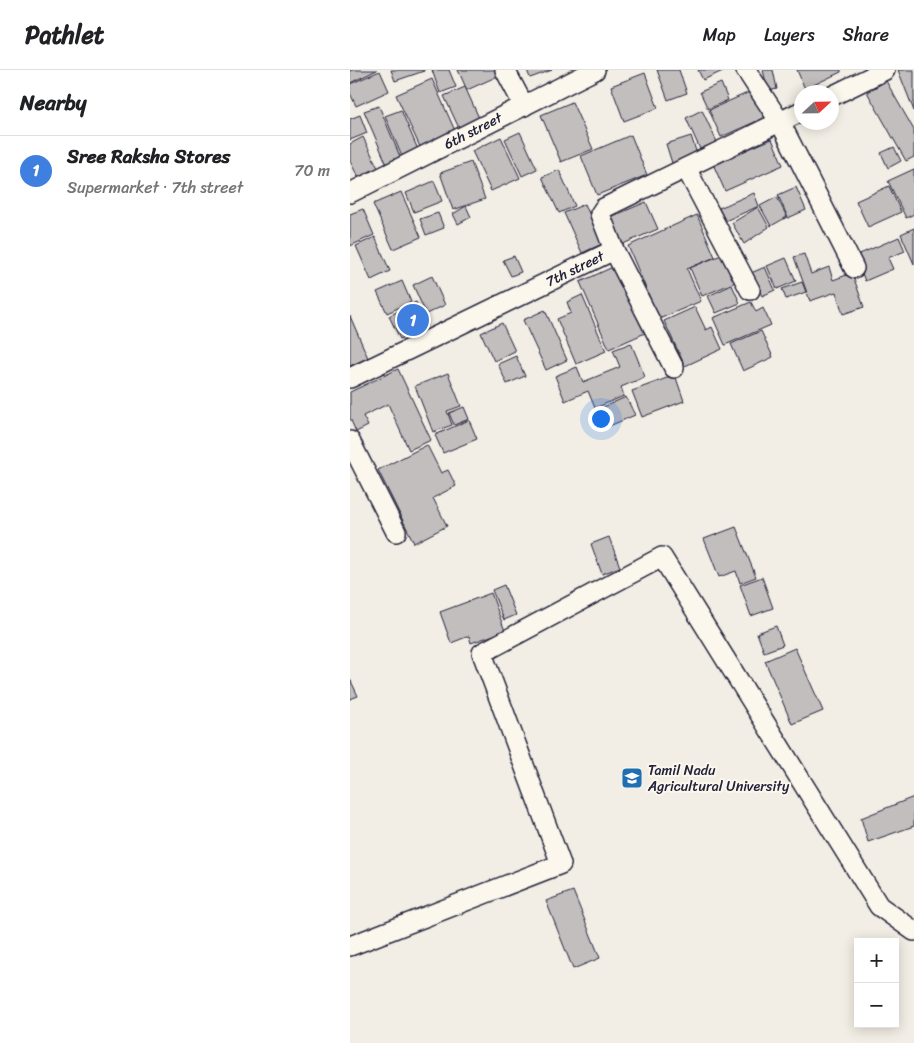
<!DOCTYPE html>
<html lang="en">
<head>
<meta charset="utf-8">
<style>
  body { margin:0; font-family:Sriracha,sans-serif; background:#f6f6f6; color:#202124 }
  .controls { position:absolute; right:15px; bottom:15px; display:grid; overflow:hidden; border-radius:0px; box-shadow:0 2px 12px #0003 }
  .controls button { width:45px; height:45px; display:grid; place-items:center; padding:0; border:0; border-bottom:1px solid #e0e0e0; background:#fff; color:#202124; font:25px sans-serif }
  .compass { position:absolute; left:444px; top:15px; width:45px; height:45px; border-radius:50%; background:#fff; box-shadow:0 2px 12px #0003; rotate:68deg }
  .you { position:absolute; left:250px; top:348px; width:18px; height:18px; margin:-12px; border:4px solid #fff; border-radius:50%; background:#1a73e8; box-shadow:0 0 0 8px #1a73e833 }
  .badge { display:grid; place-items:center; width:32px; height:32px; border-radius:50%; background:#0f766e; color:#fff; font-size:16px; font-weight:700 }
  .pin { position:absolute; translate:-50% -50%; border:2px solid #fff; box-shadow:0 1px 5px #0006 }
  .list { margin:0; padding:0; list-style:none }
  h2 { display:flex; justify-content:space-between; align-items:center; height:65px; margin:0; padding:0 20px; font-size:21px }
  h2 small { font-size:16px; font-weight:400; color:#757577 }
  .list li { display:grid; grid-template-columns:32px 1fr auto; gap:15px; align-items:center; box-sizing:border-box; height:70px; padding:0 20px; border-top:1px solid #e0e0e0 }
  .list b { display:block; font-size:19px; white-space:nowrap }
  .list p { margin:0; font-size:16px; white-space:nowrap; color:#757577 }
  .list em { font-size:16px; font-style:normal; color:#757577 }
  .map { position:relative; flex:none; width:564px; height:973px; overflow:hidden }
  header { display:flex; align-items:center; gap:30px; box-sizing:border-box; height:70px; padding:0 25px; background:#fff; border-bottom:1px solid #e0e0e0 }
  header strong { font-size:24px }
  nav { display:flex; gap:28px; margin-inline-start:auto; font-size:18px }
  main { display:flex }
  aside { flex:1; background:#fff }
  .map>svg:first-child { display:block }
  .building { fill:#c2bebe; stroke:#22223b }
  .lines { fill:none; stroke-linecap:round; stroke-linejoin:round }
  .minor-casing { stroke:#22223b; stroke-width:22 }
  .minor { stroke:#fbf7ec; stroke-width:19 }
  .labels { text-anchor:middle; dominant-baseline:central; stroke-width:4; stroke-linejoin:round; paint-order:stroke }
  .street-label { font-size:14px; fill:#22223b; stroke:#fbf7ec }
  .poi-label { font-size:14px; fill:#22223b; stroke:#fbf7ec; text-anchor:start }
</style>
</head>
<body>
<header>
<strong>Pathlet</strong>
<nav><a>Map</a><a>Layers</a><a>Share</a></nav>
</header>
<main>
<aside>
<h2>Nearby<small></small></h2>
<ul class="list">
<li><span class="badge" style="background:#3f7fe0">1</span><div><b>Sree Raksha Stores</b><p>Supermarket · 7th street</p></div><em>70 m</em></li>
</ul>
</aside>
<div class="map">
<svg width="564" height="973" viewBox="0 0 564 973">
  <rect width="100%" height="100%" fill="#f2eee5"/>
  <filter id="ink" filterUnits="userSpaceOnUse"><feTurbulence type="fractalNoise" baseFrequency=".02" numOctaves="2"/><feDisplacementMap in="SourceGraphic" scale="10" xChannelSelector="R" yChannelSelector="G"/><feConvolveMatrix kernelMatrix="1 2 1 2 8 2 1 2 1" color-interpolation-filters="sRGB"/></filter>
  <g filter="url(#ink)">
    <!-- building -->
    <g class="building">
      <polygon points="0,0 27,0 0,13"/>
      <polygon points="41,0 74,0 74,1 45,11"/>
      <polygon points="82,0 99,0 106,17 90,23"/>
      <polygon points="108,0 145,0 148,6 117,20"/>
      <polygon points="177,0 202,0 180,8"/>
      <polygon points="307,0 329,0 337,23 318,30"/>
      <polygon points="348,0 375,0 353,10"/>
      <polygon points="413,0 423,0 427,19 418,21"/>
      <polygon points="447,0 491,0 491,2 455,19"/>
      <polygon points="548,0 564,0 564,41"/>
      <polygon points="30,1 39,21 6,36 0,23 0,14"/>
      <polygon points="295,3 308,38 274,51 261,16"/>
      <polygon points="82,9 106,63 71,79 46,25"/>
      <polygon points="536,11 564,60 564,87 556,91 517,22"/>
      <polygon points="371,13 378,30 358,39 350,22"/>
      <polygon points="115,17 129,48 109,58 94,26"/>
      <polygon points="404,20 416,47 371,67 359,40"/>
      <polygon points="222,32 243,79 211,92 191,45"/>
      <polygon points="29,36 51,89 37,95 14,41"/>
      <polygon points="51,40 69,82 53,89 35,46"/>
      <polygon points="352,40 367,72 350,79 336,48"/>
      <polygon points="10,45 17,63 0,70 0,49"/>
      <polygon points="170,62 187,99 172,106 155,69"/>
      <polygon points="281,65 297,105 247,125 231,86"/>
      <polygon points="341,66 347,84 322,93 316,74"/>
      <polygon points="13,67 28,98 8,107 0,91 0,74"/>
      <polygon points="151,67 170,108 141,121 122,81"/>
      <polygon points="422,69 433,95 375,121 363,94"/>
      <polygon points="544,77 551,91 538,98 531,83"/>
      <polygon points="121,92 135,129 103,140 90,103"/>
      <polygon points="564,99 564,144 556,148 538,111"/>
      <polygon points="209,100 225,136 209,143 192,107"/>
      <polygon points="84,111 92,131 64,142 56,123"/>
      <polygon points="539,116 551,142 518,157 506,131"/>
      <polygon points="446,117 456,140 438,148 428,125"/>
      <polygon points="51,122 71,167 43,179 23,134"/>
      <polygon points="404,123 409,136 375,151 369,138"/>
      <polygon points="427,127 437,147 421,156 410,136"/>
      <polygon points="296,132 308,159 273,174 261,147"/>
      <polygon points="235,134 252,174 232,183 214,143"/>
      <polygon points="116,136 121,147 108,154 103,144"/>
      <polygon points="408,137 419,157 394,174 382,153"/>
      <polygon points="13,139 24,165 0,176 0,144"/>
      <polygon points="88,143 94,158 76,165 70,149"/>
      <polygon points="347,145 365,187 337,199 351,231 309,249 278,176"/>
      <polygon points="564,158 564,194 551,164"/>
      <polygon points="25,167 40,201 21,210 6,176"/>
      <polygon points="549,167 555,181 538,188 543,199 515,211 505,186"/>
      <polygon points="376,183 388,211 352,226 340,198"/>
      <polygon points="454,184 461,204 479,197 483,210 502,203 514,237 493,244 486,222 460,231 444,187"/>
      <polygon points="164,186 171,202 161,206 153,190"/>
      <polygon points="436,188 446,211 427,219 417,196"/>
      <polygon points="265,196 295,263 259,279 230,212"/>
      <polygon points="415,197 425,220 412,226 401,203"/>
      <polygon points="82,206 95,235 76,244 63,215"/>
      <polygon points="52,211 61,232 37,243 27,222"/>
      <polygon points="452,212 456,222 436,229 432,219"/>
      <polygon points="382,215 390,233 366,243 358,226"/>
      <polygon points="232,225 256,281 226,294 207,249 221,243 217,232"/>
      <polygon points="66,232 77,256 50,269 39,246"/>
      <polygon points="401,232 406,242 413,238 421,255 375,275 363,248"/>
      <polygon points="345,237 356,260 362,257 372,279 335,296 314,251"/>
      <polygon points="195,240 217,290 196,300 173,250"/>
      <polygon points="0,246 18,288 0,296"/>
      <polygon points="152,253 165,281 144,291 131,263"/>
      <polygon points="411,261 423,287 393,301 381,274"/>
      <polygon points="281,273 295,307 271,317 274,326 245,338 238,321 215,331 205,306 227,297 233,312 270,297 263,280"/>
      <polygon points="166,286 175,306 157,314 148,294"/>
      <polygon points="48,299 81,370 59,380 38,334 13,346 18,356 6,362 0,348 0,322"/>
      <polygon points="98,303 111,336 97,341 102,355 83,362 65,316"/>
      <polygon points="325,305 334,331 292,347 282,321"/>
      <polygon points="276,327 285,345 257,357 249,339"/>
      <polygon points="114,337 119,349 104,355 99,343"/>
      <polygon points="119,350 127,369 93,383 85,365"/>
      <polygon points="77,375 91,403 98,400 106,416 83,428 97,456 64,473 28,400"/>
      <polygon points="386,457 406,507 390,513 386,501 369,507 354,469"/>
      <polygon points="259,467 270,497 252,504 241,474"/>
      <polygon points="412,507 423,538 401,546 390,515"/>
      <polygon points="154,515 166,545 154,550 142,520"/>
      <polygon points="141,523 155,561 121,573 119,566 101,573 90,542"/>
      <polygon points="426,556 433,575 414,582 407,563"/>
      <polygon points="445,578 473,641 442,654 415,591"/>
      <polygon points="0,609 8,626 0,629"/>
      <polygon points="564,727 564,756 518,772 511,748"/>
      <polygon points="223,821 250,888 223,899 196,831"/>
    </g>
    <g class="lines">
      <!-- minor casing -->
      <g class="minor-casing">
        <g id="minor">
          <polyline points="155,0 174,36"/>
          <polyline points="396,0 430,52 504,198"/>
          <polyline points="482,26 535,0"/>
          <polyline points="336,98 400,220"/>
          <polyline points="0,123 245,0"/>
          <polyline points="264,180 324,298"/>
          <polyline points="0,308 264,180 250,144 254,138 452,41"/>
          <polyline points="0,371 46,462"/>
          <polyline points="0,876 211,794 132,583 312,487 529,836 564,861"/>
        </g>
      </g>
      <!-- minor -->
      <use href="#minor" class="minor"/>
    </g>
  </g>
  <!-- icons -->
  <defs>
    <g id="university-square" transform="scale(1.125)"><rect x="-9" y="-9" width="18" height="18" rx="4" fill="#1f6fb2" stroke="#fbf7ec"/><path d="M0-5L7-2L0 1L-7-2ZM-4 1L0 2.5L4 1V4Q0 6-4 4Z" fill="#fff"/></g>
  </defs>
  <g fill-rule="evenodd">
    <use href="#university-square" x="282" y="708"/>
  </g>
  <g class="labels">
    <!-- street labels -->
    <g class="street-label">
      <text transform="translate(123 61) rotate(-27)">6th street</text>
      <text transform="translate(225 199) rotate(-26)">7th street</text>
    </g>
    <!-- poi labels -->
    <g class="poi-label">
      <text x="298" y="700">Tamil Nadu<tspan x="298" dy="16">Agricultural University</tspan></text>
    </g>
  </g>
</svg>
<div class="controls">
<button>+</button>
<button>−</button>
</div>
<svg class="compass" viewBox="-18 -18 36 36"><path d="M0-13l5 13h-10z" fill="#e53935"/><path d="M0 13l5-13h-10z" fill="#757577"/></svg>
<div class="you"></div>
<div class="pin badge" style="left:63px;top:250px;background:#3f7fe0">1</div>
</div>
</main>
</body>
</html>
